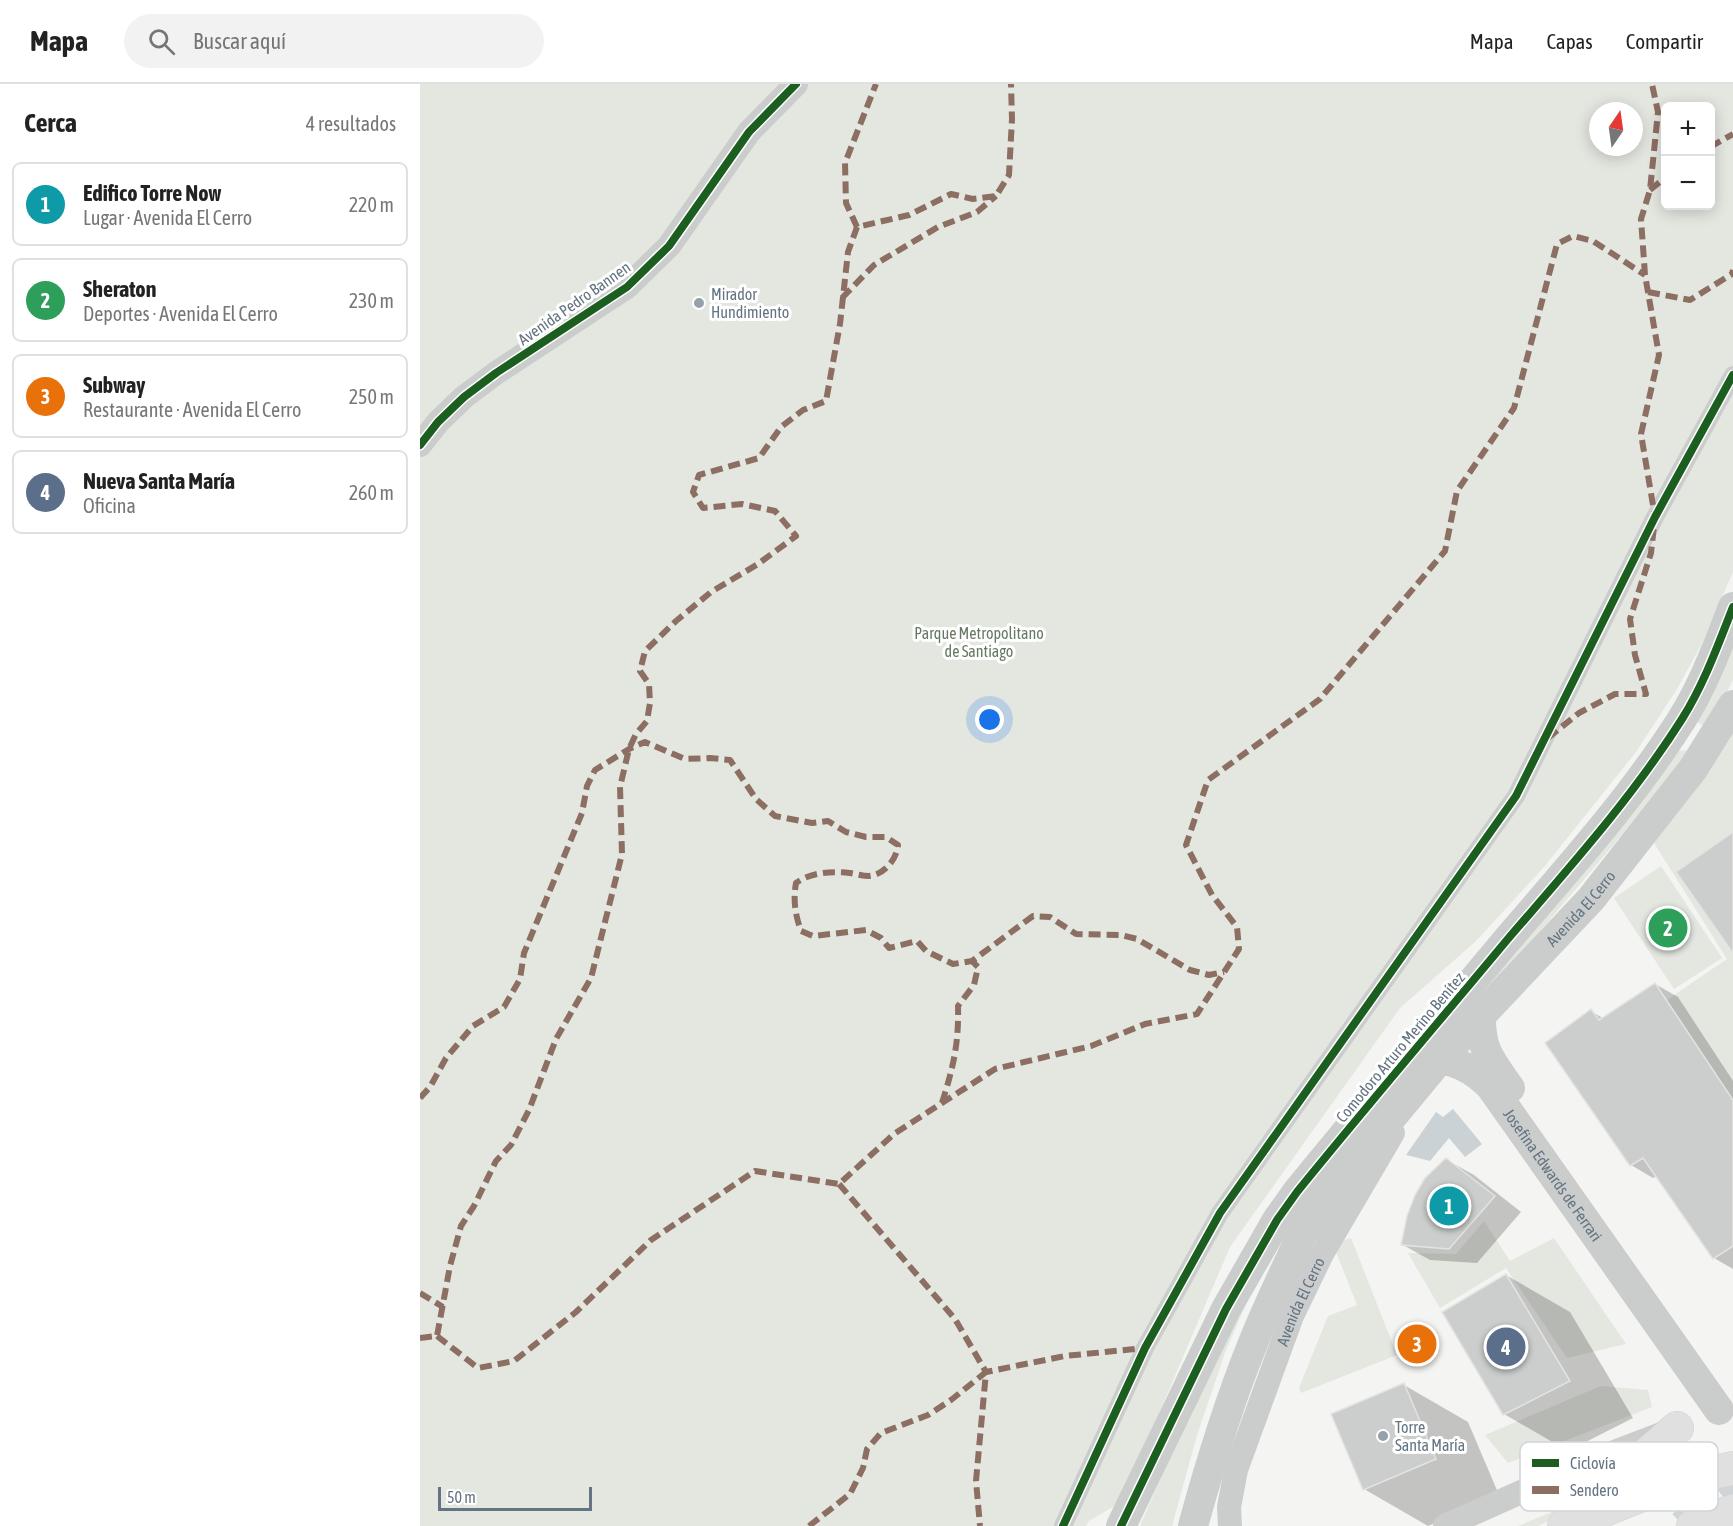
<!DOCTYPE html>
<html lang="es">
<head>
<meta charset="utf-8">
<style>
  body { margin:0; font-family:"Asap Condensed",sans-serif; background:#f2f2f2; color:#222 }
  .controls { position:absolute; right:18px; top:18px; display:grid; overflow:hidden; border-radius:9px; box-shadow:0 3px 15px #0003 }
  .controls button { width:54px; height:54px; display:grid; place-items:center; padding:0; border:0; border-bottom:2px solid #e0e0e0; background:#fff; color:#222; font:30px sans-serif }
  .compass { position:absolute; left:1169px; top:18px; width:54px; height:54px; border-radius:50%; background:#fff; box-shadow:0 3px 15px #0003; rotate:13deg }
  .scale { position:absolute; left:18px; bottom:15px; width:154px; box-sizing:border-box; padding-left:6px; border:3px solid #647482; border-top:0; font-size:16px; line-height:21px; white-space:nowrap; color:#647482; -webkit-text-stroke:4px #fff; paint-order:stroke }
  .you { position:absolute; left:570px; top:636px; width:21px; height:21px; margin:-15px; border:4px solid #fff; border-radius:50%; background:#1a73e8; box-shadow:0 0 0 9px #1a73e833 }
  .badge { display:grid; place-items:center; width:39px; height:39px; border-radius:50%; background:#0f766e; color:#fff; font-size:20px; font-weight:700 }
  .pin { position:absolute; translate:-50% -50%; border:3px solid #fff; box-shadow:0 2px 6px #0006 }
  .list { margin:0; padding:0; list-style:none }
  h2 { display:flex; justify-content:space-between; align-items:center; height:78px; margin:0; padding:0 24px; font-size:26px }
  h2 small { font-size:20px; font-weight:400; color:#767676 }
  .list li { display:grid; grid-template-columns:39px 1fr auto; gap:18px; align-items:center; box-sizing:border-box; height:84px; margin:0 12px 12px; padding:0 12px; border:2px solid #e0e0e0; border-radius:9px }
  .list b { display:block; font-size:22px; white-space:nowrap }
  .list p { margin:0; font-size:20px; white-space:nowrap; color:#767676 }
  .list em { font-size:20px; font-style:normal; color:#767676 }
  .icon { flex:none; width:33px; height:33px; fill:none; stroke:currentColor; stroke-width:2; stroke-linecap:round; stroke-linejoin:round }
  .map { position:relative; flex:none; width:1313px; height:1442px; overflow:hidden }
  header { display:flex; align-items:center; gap:36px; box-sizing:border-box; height:84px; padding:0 30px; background:#fff; border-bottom:2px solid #e0e0e0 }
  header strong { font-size:28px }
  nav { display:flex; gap:33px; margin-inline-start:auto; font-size:21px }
  .search { width:420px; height:54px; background:#f2f2f2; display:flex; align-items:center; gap:15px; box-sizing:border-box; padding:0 21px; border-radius:33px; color:#767676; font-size:22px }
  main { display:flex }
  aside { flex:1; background:#fff }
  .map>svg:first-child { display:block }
  .green { fill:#e3e7e0; fill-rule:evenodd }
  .water { fill:#cbd2d5 }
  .shadow { fill:#0003 }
  .building { fill:#cccece; stroke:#e3e3e2; stroke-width:1.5 }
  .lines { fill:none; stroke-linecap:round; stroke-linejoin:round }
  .motorway-tunnel { stroke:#d0d4d6; stroke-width:33; stroke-dasharray:33 16; stroke-linecap:butt }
  .primary-casing { stroke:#d1d2d1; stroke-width:34 }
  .pedestrian { stroke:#cbcdcd; stroke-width:18 }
  .minor { stroke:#cbcdcd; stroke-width:24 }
  .tertiary { stroke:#cbcdcd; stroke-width:30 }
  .primary { stroke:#e0e0e0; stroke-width:33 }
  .quiet { stroke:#8d6e63; stroke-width:6; stroke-dasharray:12 6; stroke-linecap:butt }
  .cycleway-casing { stroke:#fff; stroke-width:11 }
  .cycleway { stroke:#1b5e20; stroke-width:8 }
  .poi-dot { fill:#96a1a9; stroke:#fff; stroke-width:2 }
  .labels { text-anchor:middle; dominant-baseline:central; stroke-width:6; stroke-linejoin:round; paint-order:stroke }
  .poi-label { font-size:16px; fill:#647482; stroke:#fff; text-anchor:start }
  .street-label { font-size:16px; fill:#647482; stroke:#fff }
  .park-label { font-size:16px; fill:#677962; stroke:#fff }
  .key { fill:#fff; stroke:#d0d5da; stroke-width:1.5 }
  .key-label { font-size:16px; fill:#647482 }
</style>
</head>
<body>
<header>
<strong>Mapa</strong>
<div class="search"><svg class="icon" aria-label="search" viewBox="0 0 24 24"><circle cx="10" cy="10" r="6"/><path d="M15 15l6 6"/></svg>Buscar aquí</div>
<nav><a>Mapa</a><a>Capas</a><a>Compartir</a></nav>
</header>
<main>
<aside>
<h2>Cerca<small>4 resultados</small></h2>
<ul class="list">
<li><span class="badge" style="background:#0f9aa8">1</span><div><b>Edifico Torre Now</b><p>Lugar · Avenida El Cerro</p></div><em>220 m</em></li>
<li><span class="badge" style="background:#2e9e5b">2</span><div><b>Sheraton</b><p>Deportes · Avenida El Cerro</p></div><em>230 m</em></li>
<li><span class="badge" style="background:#e8710a">3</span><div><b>Subway</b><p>Restaurante · Avenida El Cerro</p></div><em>250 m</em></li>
<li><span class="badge" style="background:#5c6f8a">4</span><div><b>Nueva Santa María</b><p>Oficina</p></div><em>260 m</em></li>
</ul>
</aside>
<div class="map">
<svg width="1313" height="1442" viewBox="0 0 1313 1442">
  <rect width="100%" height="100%" fill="#f4f4f2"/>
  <!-- green -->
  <g class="green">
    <path d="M0,0H1313V488L1281,561L1257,605L1216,668L1124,783L1056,857L980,924L810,1163L701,1418L669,1437L666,1442H0ZM1246,22H1290V122H1246ZM1178,27H1214V63H1178Z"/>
    <polygon points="1313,543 1313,596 1288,645 1271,634"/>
    <polygon points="1313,637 1313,1016 1247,916 1307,875 1234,759"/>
    <polygon points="1274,666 1020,965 1097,863 1256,667"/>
    <polygon points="1241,782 1302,874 1254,905 1194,814"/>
    <polygon points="1064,1137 1090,1177 1134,1154 1206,1260 1147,1274 1086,1184 1020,1224 988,1169 1036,1170"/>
    <polygon points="931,1154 977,1271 881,1309 879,1304 908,1232 937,1221 916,1168 919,1158"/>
    <polygon points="845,1177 806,1266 777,1351 752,1442 720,1442 797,1265"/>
    <polygon points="1181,1302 1228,1306 1232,1323 1088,1379 1065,1351"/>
    <polygon points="1180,1391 1154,1424 1118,1442 1098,1442 1141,1424 1147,1404"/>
  </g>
  <!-- water -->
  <polygon class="water" points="1033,1025 1062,1060 1045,1073 1029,1054 1010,1077 986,1071 1016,1028 1023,1033"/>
  <!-- shadow -->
  <g class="shadow">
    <polygon points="1235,900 1258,913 1313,997 1313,1185 1294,1174 1237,1092 1233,1094 1211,1081 1171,927 1184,935"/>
    <polygon points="1027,1076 1054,1091 1101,1128 1057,1179 1010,1176 983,1161"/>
    <polygon points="1086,1191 1150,1228 1213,1334 1148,1367 1084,1330"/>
    <polygon points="984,1301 1048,1338 1079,1411 1008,1442 944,1405"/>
  </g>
  <!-- building -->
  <g class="building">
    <polygon points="1313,748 1313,869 1256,788"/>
    <polygon points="1235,899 1313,1016 1313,1162 1293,1175 1223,1074 1210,1082 1125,959 1171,925 1179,936"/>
    <polygon points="1026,1074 1075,1112 1029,1165 981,1161 987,1132 995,1111 1005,1094"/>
    <polygon points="1086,1190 1150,1297 1083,1331 1022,1228"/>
    <polygon points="984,1299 1016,1375 943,1406 911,1330"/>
  </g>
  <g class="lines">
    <!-- motorway-tunnel -->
    <polyline class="motorway-tunnel" points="1264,1442 1295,1411 1313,1397"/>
    <!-- primary casing -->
    <g class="primary-casing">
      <g id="primary">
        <polyline points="1168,1422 1257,1344"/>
        <polyline points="1144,1442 1260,1396 1313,1384"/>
        <polyline points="1273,1442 1313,1427"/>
      </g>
    </g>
    <!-- pedestrian -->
    <polyline class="pedestrian" points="643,1442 725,1264 800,1129 1096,712 1235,433 1313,291"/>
    <!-- minor -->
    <g class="minor">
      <polyline points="0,361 18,338 44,313 76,289 207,203 249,162 329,48 376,0"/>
      <path id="s1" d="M810,1442L809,1423L816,1386L872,1232L902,1170L973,1049"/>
      <polyline points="1025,1442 1171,1377 1244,1349"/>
    </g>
    <!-- tertiary -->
    <g class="tertiary">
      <path d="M1061,931C1060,966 1071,977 1090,1004"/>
      <path id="s2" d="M1004,974C1032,973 1053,984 1071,1003L1299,1326"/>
      <path id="s3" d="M882,1150L967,1039L1020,975L1171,815L1273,685L1313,621"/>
      <path d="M701,1442L806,1225L857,1136L877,1108C946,1023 1017,940 1087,856C1148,785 1212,714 1262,635C1284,600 1298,561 1313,523"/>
      <path d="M773,1442C790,1380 809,1318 833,1259C850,1216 871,1175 890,1133"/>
    </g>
    <!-- primary -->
    <use href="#primary" class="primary"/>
    <!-- quiet -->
    <g class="quiet">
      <polyline points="1290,63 1313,50"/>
      <polyline points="1230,106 1246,93"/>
      <polyline points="437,143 426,119 425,79 456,0"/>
      <polyline points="1228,208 1270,216 1312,190 1313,186"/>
      <polyline points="422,214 454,181 518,143 557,128 576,112"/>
      <polyline points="1128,654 1159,629 1195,610 1226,610 1215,571 1210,535 1231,469 1235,433 1221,350 1239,271 1225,191 1221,135 1230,106 1238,28 1232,0"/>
      <path d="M0,1014L10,1003L26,974L53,942L84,923L100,895L104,869L162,729L167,702L175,686L209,665L225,658L265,675L290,674L310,676L336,715L355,732L392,739L408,737L426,748L446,753H466L478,761C477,775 464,791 449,792C443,792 436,790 430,789C412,787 391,788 376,799C373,816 375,830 381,847L393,852L446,846L461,854L469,864L497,857L506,867L533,880L552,877L613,832L630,833L656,850L701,851L717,855L770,886L789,891L804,888"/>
      <path d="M522,1019C533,984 539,960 538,922L554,901L558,883L552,877"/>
      <polyline points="419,1100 535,1235 566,1288 645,1272 725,1264"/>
      <polyline points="0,1209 23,1223"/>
      <polyline points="17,1252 58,1284 94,1277 156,1228 231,1156 335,1087 419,1100 474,1050 575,985 671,962 725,940 777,930 819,865 817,843 792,811 766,761 788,696 900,615 1025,467 1037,407 1094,324 1137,160 1153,152 1173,157 1225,191"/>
      <polyline points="0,1254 17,1252 30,1182 41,1142 54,1122 76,1077 91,1061 109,1026 136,955 171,894 202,770 200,703 209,665 216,650 227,637 230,619 229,600 220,587 225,567 256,537 291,508 338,480 376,452 355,427 322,420 283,424 273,408 279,391 339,374 361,343 383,326 406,317 420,240 428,168 437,143 489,131 531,110 553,115 576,112 589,91 592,35 591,0"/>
      <polyline points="389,1442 430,1410 443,1384 447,1365 461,1349 508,1331 531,1316 566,1288 556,1397 560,1442"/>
    </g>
    <!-- cycleway casing -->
    <g class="cycleway-casing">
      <g id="cycleway">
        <polyline points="0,361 18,338 44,313 76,289 207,203 249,162 329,48 376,0"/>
        <polyline points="643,1442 725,1264 800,1129 1096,712 1235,433 1313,291"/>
        <path d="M701,1442L806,1225L857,1136L877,1108C946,1023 1017,940 1087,856C1148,785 1212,714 1262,635C1284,600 1298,561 1313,523"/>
      </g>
    </g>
    <!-- cycleway -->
    <use href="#cycleway" class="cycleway"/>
  </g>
  <!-- markers -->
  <g class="poi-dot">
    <circle cx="279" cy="219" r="6"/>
    <circle cx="963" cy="1352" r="6"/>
  </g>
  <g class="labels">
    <!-- poi labels -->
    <g class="poi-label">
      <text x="291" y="210">Mirador<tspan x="291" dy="18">Hundimiento</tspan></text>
      <text x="975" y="1343">Torre<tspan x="975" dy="18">Santa María</tspan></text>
    </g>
    <!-- street labels -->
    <g class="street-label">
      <text transform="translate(154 219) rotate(-35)">Avenida Pedro Bannen</text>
      <text stroke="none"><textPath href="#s3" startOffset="429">Avenida El Cerro</textPath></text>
      <text transform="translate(980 963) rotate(-50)">Comodoro Arturo Merino Benítez</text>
      <text stroke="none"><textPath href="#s2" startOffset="183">Josefina Edwards de Ferrari</textPath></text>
      <text stroke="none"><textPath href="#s1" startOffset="237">Avenida El Cerro</textPath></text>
    </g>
    <!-- park labels -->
    <g class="park-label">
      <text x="559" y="549">Parque Metropolitano<tspan x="559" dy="18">de Santiago</tspan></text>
    </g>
  </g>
  <!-- legend -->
  <rect x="1100" y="1358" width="198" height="69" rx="9" class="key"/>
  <rect x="1112" y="1375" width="27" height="8" fill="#1b5e20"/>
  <rect x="1112" y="1402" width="27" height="8" fill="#8d6e63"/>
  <g class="key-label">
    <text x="1150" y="1385">Ciclovía</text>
    <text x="1150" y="1412">Sendero</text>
  </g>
</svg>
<div class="controls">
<button>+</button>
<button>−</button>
</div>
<svg class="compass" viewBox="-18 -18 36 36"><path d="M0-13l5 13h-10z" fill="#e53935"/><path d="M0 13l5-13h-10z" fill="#767676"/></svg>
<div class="scale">50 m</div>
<div class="you"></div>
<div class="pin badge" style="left:1029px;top:1122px;background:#0f9aa8">1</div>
<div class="pin badge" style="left:1248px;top:844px;background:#2e9e5b">2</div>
<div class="pin badge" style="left:997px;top:1260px;background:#e8710a">3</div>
<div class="pin badge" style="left:1086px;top:1263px;background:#5c6f8a">4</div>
</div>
</main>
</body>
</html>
